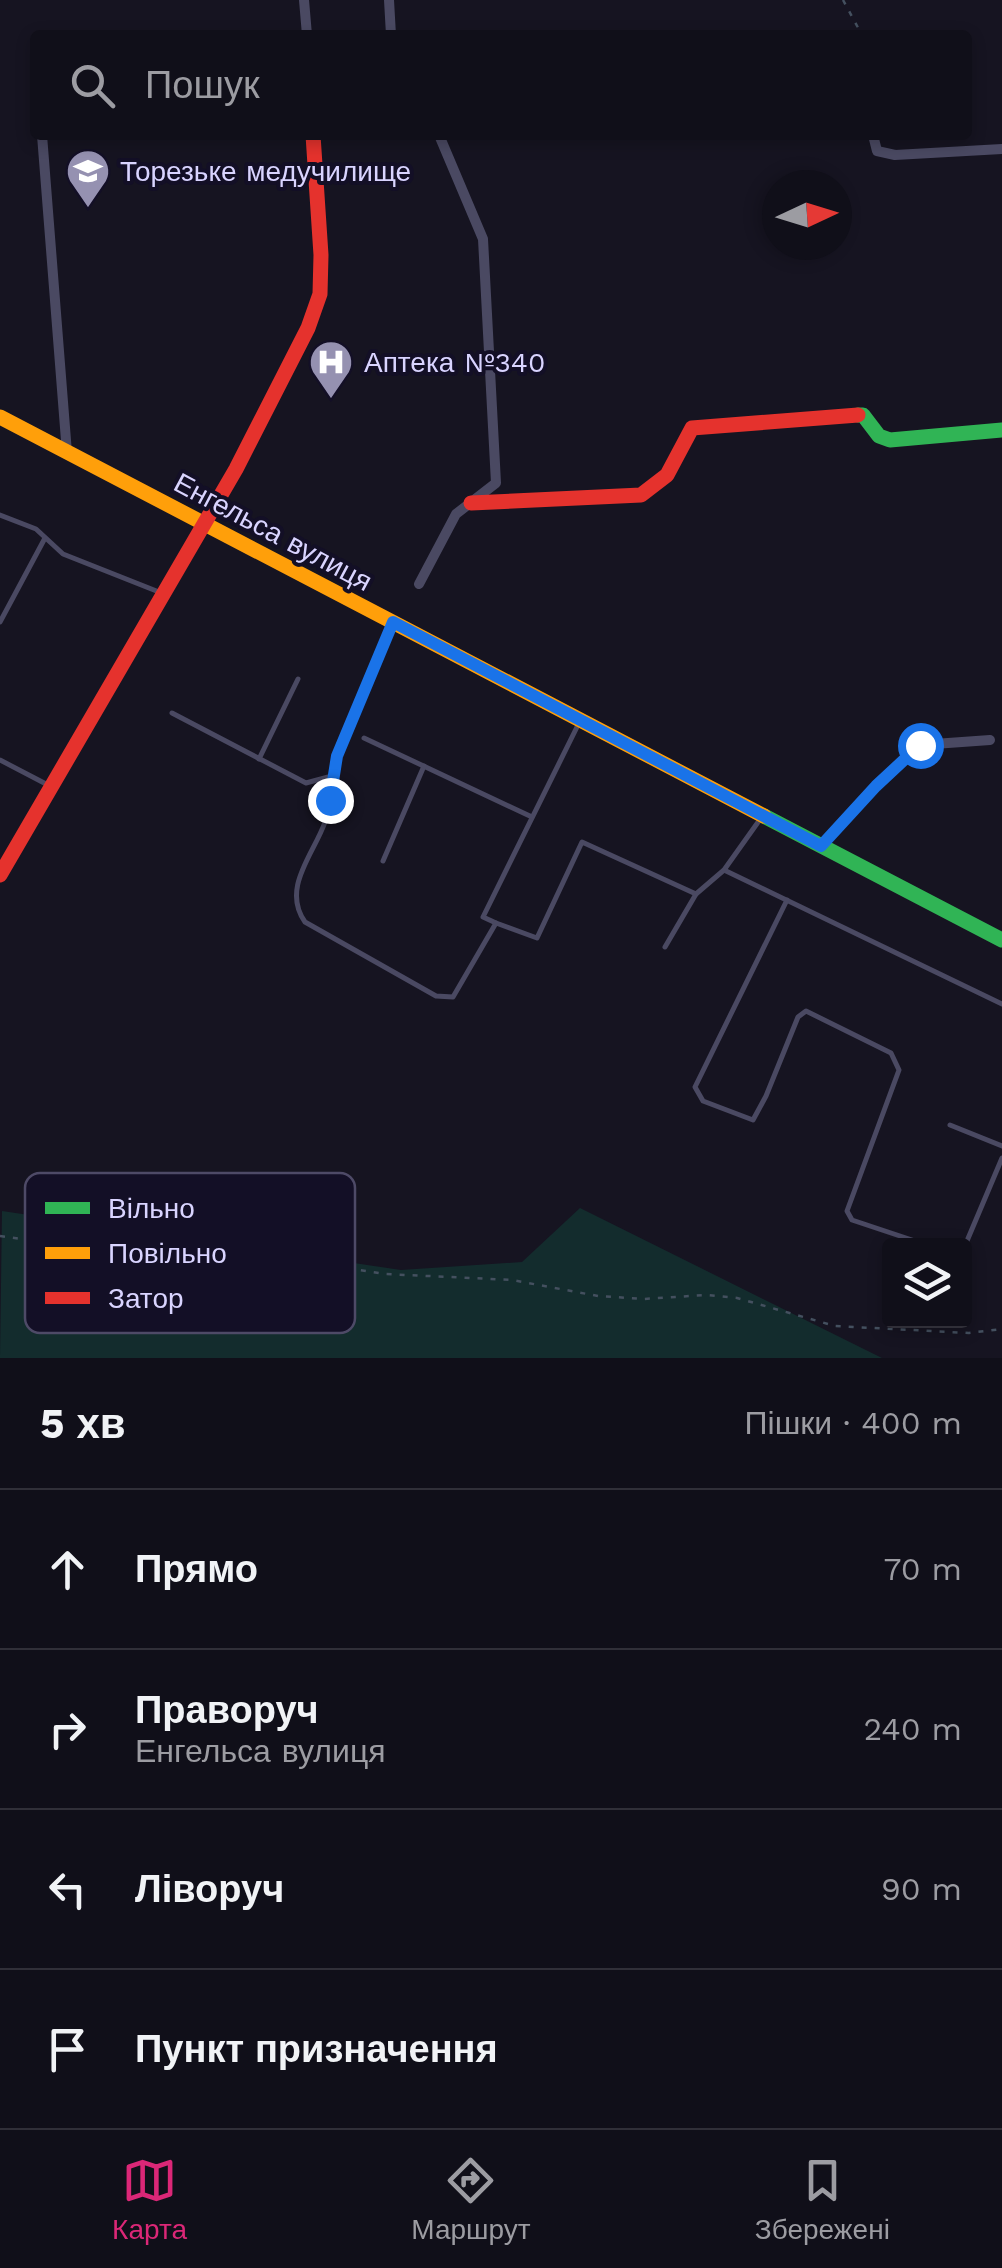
<!DOCTYPE html>
<html lang="uk">
<head>
<meta charset="utf-8">
<style>
  body { margin:0; font-family:"Work Sans",sans-serif; background:#1e1d26; color:#f1f3f6 }
  .controls { position:absolute; right:30px; bottom:30px; display:grid; overflow:hidden; border-radius:10px; box-shadow:0 5px 15px #0003 }
  .controls button { width:90px; height:90px; display:grid; place-items:center; padding:0; border:0; border-bottom:2px solid #302f38; background:#100f19; color:#f1f3f6; font:50px sans-serif }
  .compass { position:absolute; left:762px; top:170px; width:90px; height:90px; border-radius:50%; background:#100f19; box-shadow:0 5px 15px #0003; rotate:86deg }
  .stop { position:absolute; width:30px; height:30px; margin:-22px; border:8px solid #1a73e8; border-radius:50%; background:#fff }
  .stop.end { background:#1a73e8; border-color:#fff; box-shadow:0 2px 10px #0008 }
  .list { margin:0; padding:0; list-style:none }
  h2 { display:flex; justify-content:space-between; align-items:center; height:130px; margin:0; padding:0 40px; font-size:42px }
  h2 small { font-size:32px; font-weight:400; color:#9c9ca2 }
  .list li { display:grid; grid-template-columns:65px 1fr auto; gap:30px; align-items:center; box-sizing:border-box; height:160px; padding:0 40px; border-top:2px solid #302f38 }
  .list b { display:block; font-size:38px; white-space:nowrap }
  .list p { margin:0; font-size:32px; white-space:nowrap; color:#9c9ca2 }
  .list em { font-size:32px; font-style:normal; color:#9c9ca2 }
  .icon { flex:none; width:55px; height:55px; fill:none; stroke:currentColor; stroke-width:2; stroke-linecap:round; stroke-linejoin:round }
  .map { position:relative; flex:none; width:1002px; height:1358px; overflow:hidden }
  .search { position:absolute; background:#100f19; box-shadow:0 5px 15px #0003; left:30px; right:30px; top:30px; height:110px; display:flex; align-items:center; gap:25px; box-sizing:border-box; padding:0 35px; border-radius:10px; color:#9c9ca2; font-size:38px }
  .sheet { height:770px; background:#100f19 }
  nav { display:flex; justify-content:space-around; align-items:center; box-sizing:border-box; height:140px; border-top:2px solid #302f38; background:#100f19; font-size:28px; color:#9c9ca2 }
  nav a { display:grid; justify-items:center; gap:5px }
  nav .on { color:#db2777 }
  .map>svg:first-child { display:block }
  .green { fill:#132c2d }
  .lines { fill:none; stroke-linecap:round; stroke-linejoin:round }
  .path { stroke:#44505f; stroke-width:2.5; stroke-dasharray:5 8; stroke-linecap:butt }
  .lane { stroke:#4a4962; stroke-width:5 }
  .street { stroke:#4a4962; stroke-width:10 }
  .fast { stroke:#30b455; stroke-width:15 }
  .slow { stroke:#ff9f0a; stroke-width:15 }
  .jam { stroke:#e5322d; stroke-width:15 }
  .route { stroke:#1a73e8; stroke-width:12 }
  .labels { text-anchor:middle; dominant-baseline:central; stroke-width:8; stroke-linejoin:round; paint-order:stroke }
  .poi-label { font-size:28px; fill:#d9d4ff; stroke:#130f26; text-anchor:start }
  .street-label { font-size:28px; fill:#d9d4ff; stroke:#130f26 }
  .key { fill:#130f26; stroke:#4e4a67; stroke-width:2.5 }
  .key-label { font-size:28px; fill:#d9d4ff }
</style>
</head>
<body>
<div class="map">
<svg width="1002" height="1358" viewBox="0 0 1002 1358">
  <rect width="100%" height="100%" fill="#161421"/>
  <!-- green -->
  <polygon class="green" points="580,1208 882,1358 0,1358 2,1211 401,1270 522,1262"/>
  <g class="lines">
    <!-- path -->
    <g class="path">
      <polyline points="843,0 862,35"/>
      <polyline points="0,1236 107,1251 188,1245 208,1247 386,1274 512,1280 598,1296 644,1299 706,1295 737,1298 835,1326 969,1333 1002,1329"/>
    </g>
    <!-- lane -->
    <g class="lane">
      <polyline points="0,515 36,529 63,554 159,592"/>
      <polyline points="0,622 45,538"/>
      <path d="M392,625C374,668 354,710 338,754C330,776 333,800 325,822C314,854 281,888 305,922L436,996L453,997L496,923L483,917L578,725"/>
      <polyline points="172,713 306,783 332,776"/>
      <polyline points="364,738 532,817"/>
      <polyline points="259,759 298,679"/>
      <polyline points="0,760 48,785"/>
      <polyline points="383,861 424,766"/>
      <polyline points="724,870 1002,1004"/>
      <polyline points="787,900 695,1087 703,1101 753,1120 766,1096 798,1017 806,1011 891,1053 899,1070 847,1211 852,1220 930,1246"/>
      <polyline points="496,923 537,938 582,842 696,894 724,870 761,818"/>
      <polyline points="665,947 696,894"/>
      <polyline points="950,1125 1002,1146"/>
      <polyline points="964,1248 1002,1158"/>
    </g>
    <!-- street -->
    <g class="street">
      <polyline points="304,0 307,35"/>
      <polyline points="389,0 391,35"/>
      <polyline points="42,135 67,453"/>
      <polyline points="873,135 877,151 895,155 1002,149"/>
      <polyline points="419,584 456,514 496,483 483,239 439,135"/>
      <polyline points="821,846 876,786 920,745 990,740"/>
    </g>
    <!-- fast -->
    <g class="fast">
      <polyline points="858,415 863,415 879,436 890,440 1002,430"/>
      <polyline points="764,816 1002,940"/>
    </g>
    <!-- slow -->
    <polyline class="slow" points="0,417 764,816"/>
    <!-- jam -->
    <g class="jam">
      <polyline points="471,503 641,495 667,475 692,428 858,415"/>
      <polyline points="0,875 236,469 308,328 320,294 321,255 313,135"/>
    </g>
  </g>
  <g class="lines">
    <!-- route -->
    <polyline class="route" points="330,800 337,756 393,622 821,846 876,786 920,745"/>
  </g>
  <!-- icons -->
  <defs>
    <g id="university-pin" transform="scale(2.25)"><path d="M0 17L-7.5 6A9.5 9.5 0 1 1 7.5 6Z" fill="#9591b1" stroke="#130f26"/><path d="M0-5L7-2L0 1L-7-2ZM-4 1L0 2.5L4 1V4Q0 6-4 4Z" fill="#fff"/></g>
    <g id="hospital-pin" transform="scale(2.25)"><path d="M0 17L-7.5 6A9.5 9.5 0 1 1 7.5 6Z" fill="#9591b1" stroke="#130f26"/><path d="M-5-5h3v3.5h4V-5h3V5h-3V1.5h-4V5h-3Z" fill="#fff"/></g>
  </defs>
  <g fill-rule="evenodd">
    <use href="#university-pin" x="88" y="171"/>
    <use href="#hospital-pin" x="331" y="362"/>
  </g>
  <g class="labels">
    <!-- poi labels -->
    <g class="poi-label">
      <text x="120" y="171">Торезьке медучилище</text>
      <text x="364" y="362">Аптека №340</text>
    </g>
    <!-- street labels -->
    <g class="street-label">
      <text transform="translate(273 532) rotate(28)">Енгельса вулиця</text>
    </g>
  </g>
  <!-- legend -->
  <rect x="25" y="1173" width="330" height="160" rx="15" class="key"/>
  <rect x="45" y="1202" width="45" height="12" fill="#30b455"/>
  <rect x="45" y="1247" width="45" height="12" fill="#ff9f0a"/>
  <rect x="45" y="1292" width="45" height="12" fill="#e5322d"/>
  <g class="key-label">
    <text x="108" y="1218">Вільно</text>
    <text x="108" y="1263">Повільно</text>
    <text x="108" y="1308">Затор</text>
  </g>
</svg>
<div class="controls">
<button><svg class="icon" aria-label="layers" viewBox="0 0 24 24"><path d="M12 4l9 5-9 5-9-5zM3 14l9 5 9-5"/></svg></button>
</div>
<svg class="compass" viewBox="-18 -18 36 36"><path d="M0-13l5 13h-10z" fill="#e53935"/><path d="M0 13l5-13h-10z" fill="#9c9ca2"/></svg>
<div class="stop" style="left:920px;top:745px"></div>
<div class="stop end" style="left:330px;top:800px"></div>
<div class="search"><svg class="icon" aria-label="search" viewBox="0 0 24 24"><circle cx="10" cy="10" r="6"/><path d="M15 15l6 6"/></svg>Пошук</div>
</div>
<section class="sheet">
<h2>5 хв<small>Пішки · 400 m</small></h2>
<ul class="list">
<li><svg class="icon" aria-label="ahead" viewBox="0 0 24 24"><path d="M12 20V5M6 11l6-6 6 6"/></svg><div><b>Прямо</b></div><em>70 m</em></li>
<li><svg class="icon" aria-label="right" viewBox="0 0 24 24"><path d="M7 20v-9h11M14 6l5 5-5 5"/></svg><div><b>Праворуч</b><p>Енгельса вулиця</p></div><em>240 m</em></li>
<li><svg class="icon" aria-label="left" viewBox="0 0 24 24"><path d="M17 20v-9H6M10 6l-5 5 5 5"/></svg><div><b>Ліворуч</b></div><em>90 m</em></li>
<li><svg class="icon" aria-label="arrive" viewBox="0 0 24 24"><path d="M6 21V4h12l-3 4 3 4H6"/></svg><div><b>Пункт призначення</b></div></li>
</ul>
</section>
<nav>
<a class="on"><svg class="icon" aria-label="map" viewBox="0 0 24 24"><path d="M3 6l6-2 6 2 6-2v14l-6 2-6-2-6 2zM9 4v14M15 6v14"/></svg>Карта</a>
<a><svg class="icon" aria-label="directions" viewBox="0 0 24 24"><path d="M12 3l9 9-9 9-9-9zM9 14v-3h6M13 9l2 2-2 2"/></svg>Маршрут</a>
<a><svg class="icon" aria-label="saved" viewBox="0 0 24 24"><path d="M7 4h10v16l-5-4-5 4z"/></svg>Збережені</a>
</nav>
</body>
</html>
